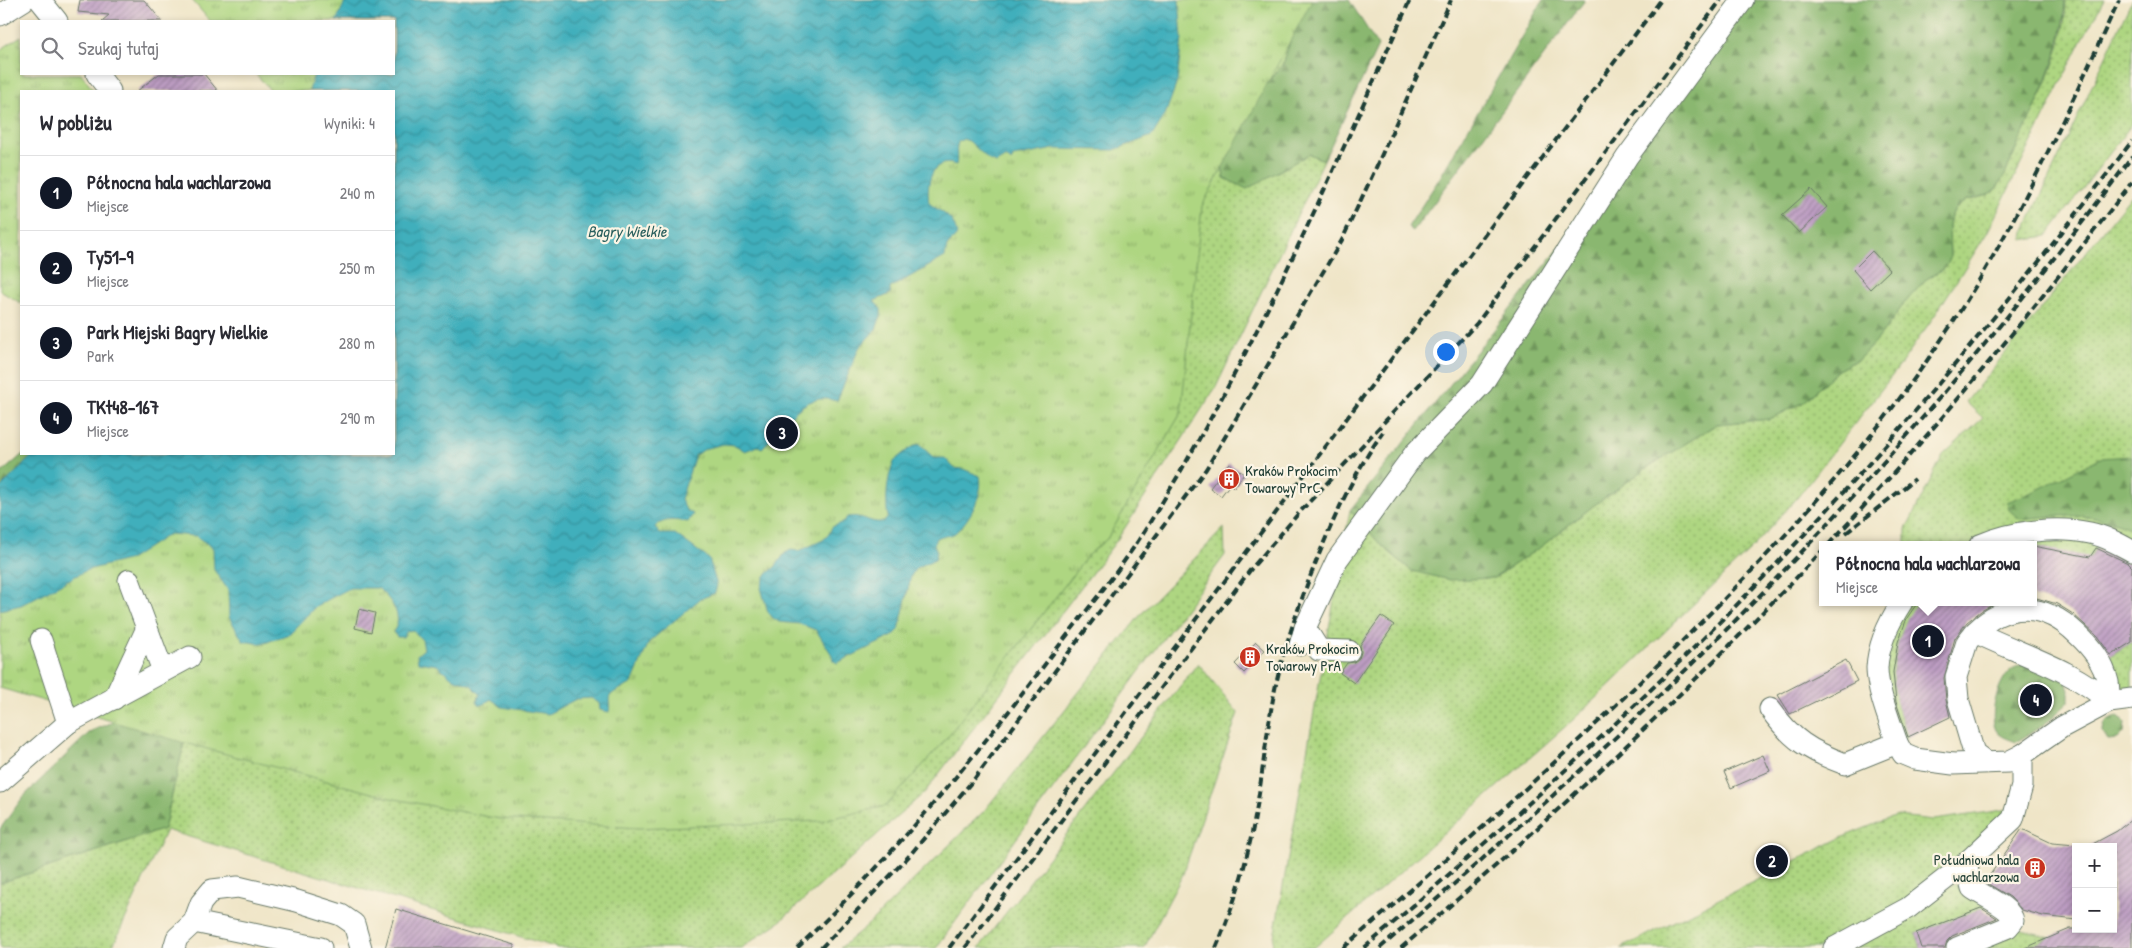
<!DOCTYPE html>
<html lang="pl">
<head>
<meta charset="utf-8">
<style>
  body { margin:0; font-family:"Patrick Hand",sans-serif; background:#f2f2f3; color:#2b2b33 }
  .controls { position:absolute; right:15px; bottom:15px; display:grid; overflow:hidden; border-radius:0px; box-shadow:0 2px 8px #0003 }
  .controls button { width:45px; height:45px; display:grid; place-items:center; padding:0; border:0; border-bottom:1px solid #e1e1e2; background:#fff; color:#2b2b33; font:25px sans-serif }
  .you { position:absolute; left:1445px; top:351px; width:18px; height:18px; margin:-12px; border:4px solid #fff; border-radius:50%; background:#1a73e8; box-shadow:0 0 0 8px #1a73e833 }
  .badge { display:grid; place-items:center; width:32px; height:32px; border-radius:50%; background:#111827; color:#fff; font-size:16px; font-weight:700 }
  .pin { position:absolute; translate:-50% -50%; border:2px solid #fff; box-shadow:0 1px 5px #0006 }
  .popup { position:absolute; left:1819px; top:541px; width:218px; height:65px; box-sizing:border-box; display:grid; place-content:center; border-radius:0px; background:#fff; filter:drop-shadow(0 1px 4px #0005); font-size:16px; white-space:nowrap; color:#7c7c81 }
  .popup b { font-size:19px; color:#2b2b33 }
  .popup::after { content:''; position:absolute; left:50%; top:100%; margin-left:-10px; border:10px solid transparent; border-top-color:#fff }
  .list { margin:0; padding:0; list-style:none }
  h2 { display:flex; justify-content:space-between; align-items:center; height:65px; margin:0; padding:0 20px; font-size:21px }
  h2 small { font-size:16px; font-weight:400; color:#7c7c81 }
  .list li { display:grid; grid-template-columns:32px 1fr auto; gap:15px; align-items:center; box-sizing:border-box; height:75px; padding:0 20px; border-top:1px solid #e1e1e2 }
  .list b { display:block; font-size:19px; white-space:nowrap }
  .list p { margin:0; font-size:16px; white-space:nowrap; color:#7c7c81 }
  .list em { font-size:16px; font-style:normal; color:#7c7c81 }
  .icon { flex:none; width:28px; height:28px; fill:none; stroke:currentColor; stroke-width:2; stroke-linecap:round; stroke-linejoin:round }
  .map { position:relative; flex:none; width:2132px; height:948px; overflow:hidden }
  .search { position:absolute; background:#fff; box-shadow:0 2px 8px #0003; left:20px; top:20px; width:375px; height:55px; display:flex; align-items:center; gap:12px; box-sizing:border-box; padding:0 18px; border-radius:0px; color:#7c7c81; font-size:19px }
  .panel { position:absolute; background:#fff; box-shadow:0 2px 8px #0003; left:20px; top:90px; width:375px; height:365px; border-radius:0px }
  .map>svg:first-child { display:block }
  .grass { fill:url(#grass-dots); stroke:#668a5a }
  .forest { fill:url(#forest-firs); stroke:#547a52 }
  .park { fill:url(#park-tufts); stroke:#668a5a }
  .water { fill:url(#water-waves); stroke:#307678 }
  .building { fill:url(#building-hatch) }
  .lines { fill:none; stroke-linecap:round; stroke-linejoin:round }
  .minor-casing { stroke:#687867; stroke-width:23 }
  .minor { stroke:#fff; stroke-width:21 }
  .rail { stroke:#1f3d34; stroke-width:4; stroke-dasharray:8 4; stroke-linecap:butt }
  .labels { text-anchor:middle; dominant-baseline:central; stroke-width:4.5; stroke-linejoin:round; paint-order:stroke }
  .poi-label { font-size:15px; fill:#1f3d34; stroke:#fcf5e5; text-anchor:start }
  .water-label { font-size:16px; font-style:italic; fill:#295f5d; stroke:#fcf5e5 }
</style>
</head>
<body>
<div class="map">
<svg width="2132" height="948" viewBox="0 0 2132 948">
  <defs>
    <pattern id="grass-dots" width="8" height="8" patternUnits="userSpaceOnUse" patternTransform="scale(1.25)"><rect width="8" height="8" fill="#aed681"/><path d="M2 2h.1M6 6h.1" fill="none" stroke="#8daf6a" stroke-width="1.8" stroke-linecap="round"/></pattern>
    <pattern id="forest-firs" width="22" height="20" patternUnits="userSpaceOnUse" patternTransform="scale(1.25)"><rect width="22" height="20" fill="#8ab76f"/><path d="M5 1l3.5 6h-7zM16 11l3.5 6h-7z" fill="#70965c"/></pattern>
    <pattern id="park-tufts" width="24" height="20" patternUnits="userSpaceOnUse" patternTransform="scale(1.25)"><rect width="24" height="20" fill="#aed681"/><path d="M3 7l-1-3M5 7V3M7 7l1-3M15 17l-1-3M17 17v-4M19 17l1-3" fill="none" stroke="#8daf6a"/></pattern>
    <pattern id="water-waves" width="16" height="10" patternUnits="userSpaceOnUse" patternTransform="scale(1.25)"><rect width="16" height="10" fill="#40afbc"/><path d="M0 5q4-4 8 0t8 0" fill="none" stroke="#35909a"/></pattern>
    <pattern id="building-hatch" width="6" height="6" patternUnits="userSpaceOnUse" patternTransform="scale(1.25)"><rect width="6" height="6" fill="#bd9dc3"/><path d="M-1 1l2-2M0 6l6-6M5 7l2-2" fill="none" stroke="#99819f"/></pattern>
  </defs>
  <rect width="100%" height="100%" fill="#fcf5e5"/>
  <filter id="ink" filterUnits="userSpaceOnUse"><feTurbulence type="fractalNoise" baseFrequency=".02" numOctaves="2"/><feDisplacementMap in="SourceGraphic" scale="10" xChannelSelector="R" yChannelSelector="G"/><feConvolveMatrix kernelMatrix="1 2 1 2 8 2 1 2 1" color-interpolation-filters="sRGB"/></filter>
  <filter id="wash" filterUnits="userSpaceOnUse"><feTurbulence type="fractalNoise" baseFrequency=".0096" numOctaves="4" result="noise"/><feDisplacementMap in="SourceGraphic" scale="20" xChannelSelector="R" yChannelSelector="G"/><feGaussianBlur stdDeviation="1.12" result="paint"/><feColorMatrix in="noise" values="0 0 0 0 0 0 0 0 0 0 0 0 0 0 0 0 0 1.4 0 .05"/><feComposite in="paint" operator="in"/></filter>
  <g filter="url(#wash)">
    <rect width="100%" height="100%" fill="#efe5c7"/>
    <!-- grass -->
    <g class="grass">
      <polygon points="1302,0 1284,62 1270,81 1236,106 1274,174 1309,154 1324,160 1216,387 1117,540 925,792 778,923 741,948 558,948 166,830 112,948 0,948 0,883 164,829 197,688"/>
      <path d="M2066,0H2104L2081,42L1987,233L1935,315L1898,368L1797,498L1752,548L1575,718L1314,948H1272L1350,510L1380,544L1412,571L1494,578L1542,546L1593,506L1648,467L1717,424L1770,419L1804,402L1838,370L1859,359L1878,339L1903,305L1925,280L1946,267L1950,258L1949,225L1951,215L1958,206L1967,200L1976,199L1988,195L1995,190L2005,175C2027,118 2065,63 2066,0Z"/>
      <polygon points="2132,0 2132,124 2047,236 2023,240 2024,232"/>
      <polygon points="2132,195 2132,567 2098,544 2087,562 2033,545 1906,545 1906,529 1943,455 1983,418 1966,402"/>
      <polygon points="1224,528 1225,555 936,948 840,948 870,923 984,811 1142,613"/>
      <path d="M1902,602H1918C1887,648 1888,687 1908,737L1897,743L1881,644Z"/>
      <polygon points="2132,642 2132,699 2130,700 2107,658"/>
      <polygon points="1198,663 1238,713 1183,874 1144,948 979,948"/>
      <polygon points="2017,808 1966,863 1834,948 1621,948 1843,837 1885,820 1898,816 1934,820"/>
      <polygon points="1955,884 1991,905 1916,933 1921,948 1856,948"/>
      <polygon points="2018,929 2050,937 2023,948 1970,948"/>
    </g>
    <!-- forest -->
    <g class="forest">
      <polygon points="1302,0 1349,0 1378,46 1324,160 1309,154 1247,189 1224,178 1220,149 1236,106 1270,81 1284,62"/>
      <polygon points="1543,0 1585,0 1413,231 1408,227 1439,179"/>
      <path d="M1751,0H2065C2063,63 2028,117 2005,175L1995,190L1988,195L1967,200L1958,206L1951,215L1949,225L1950,259L1946,267L1925,280L1903,305L1878,339L1859,359L1838,370L1804,402L1770,419L1717,424L1648,467L1593,506L1542,546L1494,578L1450,580L1412,571L1380,544L1350,510L1648,137Z"/>
      <polygon points="23,454 34,454 0,488 0,474"/>
      <path d="M2132,456V529C2092,512 2063,515 2020,519L2009,510L2007,502L2037,490L2100,458Z"/>
      <path d="M2023,664L2066,680L2069,691V702L2045,724L2016,742C2009,739 2000,737 1996,730C1988,715 1999,678 2012,669C2015,667 2020,666 2023,664Z"/>
      <polygon points="197,688 164,829 0,883 0,829 23,797 91,731"/>
      <path d="M2118,717L2125,722L2124,733L2118,739L2108,740L2103,733C2103,722 2107,719 2118,717Z"/>
    </g>
    <!-- park -->
    <g class="park">
      <polygon points="192,0 1312,0 1202,206 1181,413 1107,539 1089,554 941,745 886,806 820,821 638,828 500,819 390,798 185,743 0,688 0,521 394,454 394,91 271,91 256,74 394,74 394,21 210,21"/>
      <polygon points="21,36 21,74 81,74 94,91 21,91 21,303 0,291 0,50"/>
    </g>
    <!-- water -->
    <g class="water">
      <path d="M346,0H1179L1182,38L1177,82L1165,115L1152,136L1114,150L1054,149L1013,157L1011,162L1006,157L996,163L989,160L969,141L963,139L958,142C955,150 958,157 956,165C931,156 926,185 929,203C943,214 954,216 957,235L947,246L945,257L890,288V294L874,301L881,309V316L876,329L859,348L837,401C801,389 785,428 762,448L758,446L745,451L735,445L724,444L707,448L695,455L681,499L686,510L693,514L688,522C675,520 664,518 655,527L660,534H675L709,559L717,585L715,593L700,599L649,642L632,683C626,688 610,691 609,699C609,703 610,708 609,712L600,710L599,703L591,698L576,699L548,714L502,707L491,699L482,705L479,704L477,701L480,694L471,685L451,677L437,665L418,662L417,655L424,649L422,640L413,630L407,631L403,637H397L393,632C405,616 390,599 378,588H350L316,606L289,634L262,644L243,641L229,617L228,590L214,570L213,548L196,536L169,534L131,559L87,570L21,605L0,610V488L34,454H394V91H309L314,74H394V21H336Z"/>
      <path d="M919,444L934,458H945L954,468L963,469L980,476C984,495 969,521 955,533C949,537 942,535 936,538L934,544L937,552L935,559L916,568L911,576L899,630L893,636L837,663L833,660L832,655L816,630L800,624L779,622L773,618L768,612L761,588L765,576L776,566L785,553L791,550L799,551L823,540L829,534L832,527L844,522L847,517C863,514 869,524 884,522L888,517C885,503 887,475 894,462C898,456 913,446 919,444Z"/>
    </g>
    <g id="blocks">
      <!-- building -->
      <g class="building">
        <polygon points="80,0 144,0 162,21 102,21 109,15 78,12"/>
        <polygon points="159,74 204,74 218,91 137,91"/>
        <polygon points="1811,189 1827,207 1799,233 1782,215"/>
        <polygon points="1872,251 1890,270 1870,289 1853,270"/>
        <polygon points="1229,463 1244,474 1234,488 1230,484 1221,496 1210,488"/>
        <polygon points="2033,546 2090,557 2096,548 2128,563 2132,567 2132,642 2111,655 2097,636 2073,614 2057,604 2033,597"/>
        <polygon points="1918,602 1998,602 1981,611 1967,622 1955,638 1944,678 1946,700 1950,717 1908,737 1896,702 1893,672 1898,642 1907,618"/>
        <polygon points="359,609 375,613 371,632 355,628"/>
        <polygon points="1381,616 1394,625 1354,683 1340,673 1347,663 1354,662 1359,658 1361,652 1360,645"/>
        <polygon points="1256,642 1265,650 1244,673 1235,664"/>
        <polygon points="1846,660 1857,681 1790,714 1778,695"/>
        <polygon points="1763,755 1770,771 1731,788 1724,772"/>
        <polygon points="2132,819 2132,948 2025,948 2070,929 2113,929 2113,847 2087,847 2117,831"/>
        <polygon points="2022,829 2052,843 2076,845 2076,920 2043,916 2022,910 2010,897 1985,882"/>
        <polygon points="1981,908 1997,918 1952,936 1947,941 1945,948 1921,948 1916,933"/>
        <polygon points="396,909 514,945 514,948 385,948"/>
      </g>
    </g>
  </g>
  <g filter="url(#ink)">
    <use href="#blocks" fill-opacity="0" stroke="#687867" stroke-width="1"/>
    <g class="lines">
      <!-- minor casing -->
      <g class="minor-casing">
        <g id="minor">
          <polyline points="40,0 57,21"/>
          <polyline points="0,15 24,0"/>
          <polyline points="97,74 110,91"/>
          <path d="M1980,545C2012,531 2056,526 2090,533C2105,536 2119,544 2132,551"/>
          <polyline points="129,580 163,671"/>
          <polyline points="1305,628 1319,650 1349,651"/>
          <path d="M1975,632C2008,600 2045,603 2077,634C2092,648 2103,662 2108,682C2109,688 2109,696 2109,702L2132,699"/>
          <polyline points="41,640 68,723"/>
          <polyline points="1300,645 1305,628 1337,560 1415,453 1482,384 1627,157 1743,0"/>
          <polyline points="114,699 147,628"/>
          <path d="M1770,709C1792,740 1810,751 1845,764L1897,743L1903,754L1915,759L1953,764L2008,762L2022,755V786L2013,819L1966,863L1908,908L1834,948"/>
          <path d="M1897,743C1890,722 1877,690 1877,668C1878,644 1889,622 1902,602"/>
          <path d="M1986,762L1974,753L1958,699L1956,677L1967,642L1975,632C2017,653 2075,670 2109,702L2062,727L2022,755"/>
          <polyline points="0,782 68,723 190,657"/>
          <polyline points="194,922 321,948"/>
          <polyline points="174,948 177,938 194,922 201,903 212,890 238,887 297,901 341,915 354,924 361,948"/>
          <path d="M1957,948L2008,927L2013,921C2012,907 1982,896 1972,888L1966,863"/>
        </g>
      </g>
      <!-- minor -->
      <use href="#minor" class="minor"/>
      <!-- rail -->
      <g class="rail">
        <polyline points="1846,533 1915,479"/>
        <path d="M1828,545C1936,430 2036,307 2132,182"/>
        <polyline points="2027,705 2046,695"/>
        <path d="M797,948C893,857 976,756 1055,651C1083,614 1113,579 1138,541C1247,371 1327,184 1410,0"/>
        <polyline points="821,948 909,856 975,778 1206,469 1342,240 1374,172 1451,0"/>
        <polyline points="949,948 1661,0"/>
        <polyline points="965,948 1251,569 1298,514 1477,323 1721,0"/>
        <path d="M1216,948C1234,906 1247,862 1255,817C1263,775 1266,732 1275,689C1283,651 1296,614 1310,577C1330,526 1351,477 1383,432"/>
        <path d="M1343,948C1455,853 1566,755 1671,652C1773,552 1868,451 1947,331C2017,226 2066,114 2119,0"/>
        <path d="M1364,948C1501,831 1634,711 1759,582C1893,444 2016,295 2132,141"/>
        <path d="M1380,948C1497,848 1611,745 1720,636C1869,487 2005,326 2132,157"/>
        <path d="M1401,948C1549,822 1689,690 1823,550"/>
      </g>
    </g>
  </g>
  <!-- icons -->
  <defs>
    <g id="building-disc" transform="scale(1.125)"><circle r="9.5" fill="#c8321e" stroke="#fcf5e5"/><path d="M-4-6H4V6H1V3H-1V6H-4ZM-2.5-4.3h1.7v1.8h-1.7ZM.8-4.3h1.7v1.8H.8ZM-2.5-1h1.7V.8h-1.7ZM.8-1h1.7V.8H.8Z" fill="#fff"/></g>
  </defs>
  <g fill-rule="evenodd">
    <use href="#building-disc" x="1229" y="479"/>
    <use href="#building-disc" x="1250" y="657"/>
    <use href="#building-disc" x="2035" y="868"/>
  </g>
  <g class="labels">
    <!-- poi labels -->
    <g class="poi-label">
      <text x="1245" y="470">Kraków Prokocim<tspan x="1245" dy="17">Towarowy PrC</tspan></text>
      <text x="1266" y="648">Kraków Prokocim<tspan x="1266" dy="17">Towarowy PrA</tspan></text>
      <text x="2019" y="859" text-anchor="end">Południowa hala<tspan x="2019" dy="17">wachlarzowa</tspan></text>
    </g>
    <!-- water labels -->
    <g class="water-label">
      <text x="627" y="231">Bagry Wielkie</text>
    </g>
  </g>
</svg>
<div class="controls">
<button>+</button>
<button>−</button>
</div>
<div class="you"></div>
<div class="pin badge" style="left:1928px;top:641px">1</div>
<div class="popup"><b>Północna hala wachlarzowa</b>Miejsce</div>
<div class="pin badge" style="left:1772px;top:861px">2</div>
<div class="pin badge" style="left:782px;top:433px">3</div>
<div class="pin badge" style="left:2036px;top:700px">4</div>
<div class="search"><svg class="icon" aria-label="search" viewBox="0 0 24 24"><circle cx="10" cy="10" r="6"/><path d="M15 15l6 6"/></svg>Szukaj tutaj</div>
<section class="panel">
<h2>W pobliżu<small>Wyniki: 4</small></h2>
<ul class="list">
<li><span class="badge">1</span><div><b>Północna hala wachlarzowa</b><p>Miejsce</p></div><em>240 m</em></li>
<li><span class="badge">2</span><div><b>Ty51-9</b><p>Miejsce</p></div><em>250 m</em></li>
<li><span class="badge">3</span><div><b>Park Miejski Bagry Wielkie</b><p>Park</p></div><em>280 m</em></li>
<li><span class="badge">4</span><div><b>TKt48-167</b><p>Miejsce</p></div><em>290 m</em></li>
</ul>
</section>
</div>
</body>
</html>
